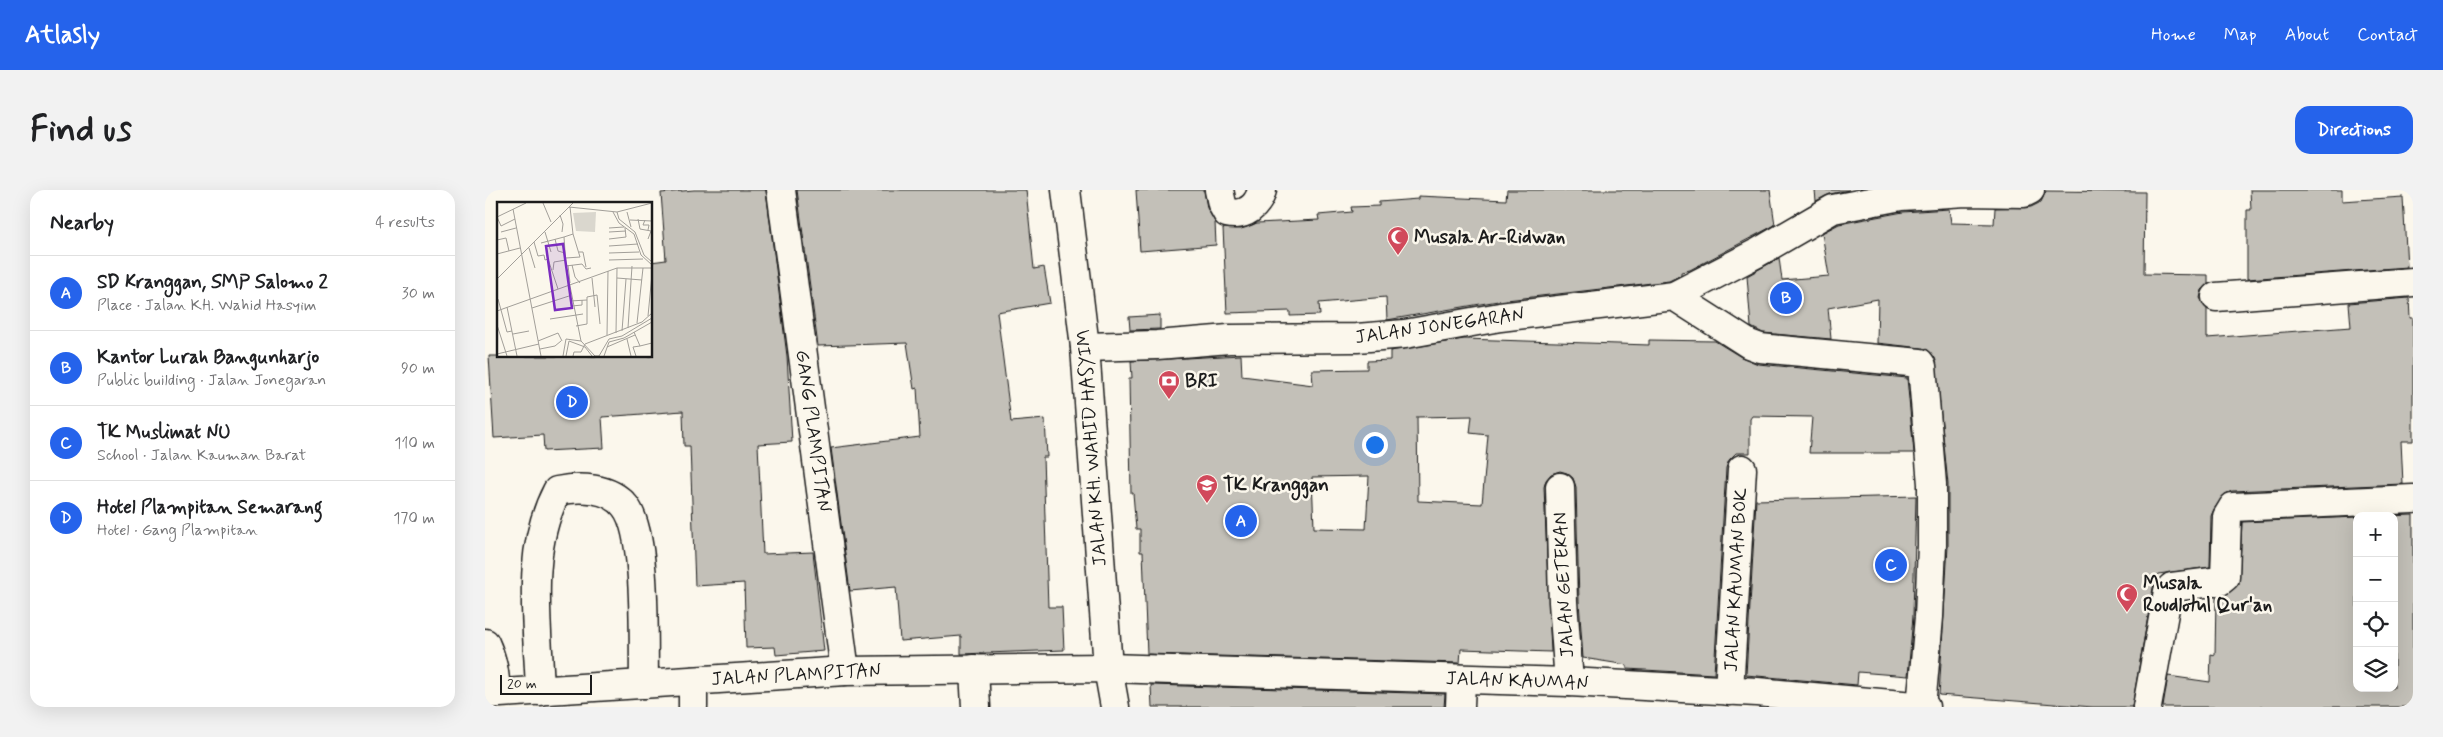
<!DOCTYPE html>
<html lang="en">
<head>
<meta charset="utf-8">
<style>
  body { margin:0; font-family:Mynerve,sans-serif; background:#f2f2f2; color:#202124 }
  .controls { position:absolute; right:15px; bottom:15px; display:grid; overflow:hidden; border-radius:10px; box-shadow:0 5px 20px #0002 }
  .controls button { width:45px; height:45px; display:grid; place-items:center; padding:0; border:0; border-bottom:1px solid #e0e0e0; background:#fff; color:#202124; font:25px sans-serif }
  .scale { position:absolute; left:15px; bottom:12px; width:92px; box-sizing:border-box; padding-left:5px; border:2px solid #1c1c1c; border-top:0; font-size:14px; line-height:18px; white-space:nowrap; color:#1c1c1c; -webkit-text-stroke:4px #fbf7ec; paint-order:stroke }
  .you { position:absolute; left:889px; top:254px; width:18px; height:18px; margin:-12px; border:4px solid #fff; border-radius:50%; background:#1a73e8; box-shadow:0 0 0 8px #1a73e833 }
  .badge { display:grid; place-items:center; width:32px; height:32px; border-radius:50%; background:#2563eb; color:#fff; font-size:16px; font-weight:700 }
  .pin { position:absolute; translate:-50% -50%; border:2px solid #fff; box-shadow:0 1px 5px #0006 }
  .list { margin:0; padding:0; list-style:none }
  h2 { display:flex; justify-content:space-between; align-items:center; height:65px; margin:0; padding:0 20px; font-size:21px }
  h2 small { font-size:16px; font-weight:400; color:#757577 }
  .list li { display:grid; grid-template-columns:32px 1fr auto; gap:15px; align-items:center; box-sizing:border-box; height:75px; padding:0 20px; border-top:1px solid #e0e0e0 }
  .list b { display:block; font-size:19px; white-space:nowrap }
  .list p { margin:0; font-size:16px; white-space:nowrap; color:#757577 }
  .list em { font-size:16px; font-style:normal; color:#757577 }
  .icon { flex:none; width:28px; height:28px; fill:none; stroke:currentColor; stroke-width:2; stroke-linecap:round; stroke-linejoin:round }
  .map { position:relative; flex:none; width:1928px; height:517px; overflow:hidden; border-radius:15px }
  header { display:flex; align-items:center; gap:30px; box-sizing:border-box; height:70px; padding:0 25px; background:#2563eb; color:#fff }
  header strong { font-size:24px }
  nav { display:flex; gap:28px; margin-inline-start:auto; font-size:18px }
  .intro { display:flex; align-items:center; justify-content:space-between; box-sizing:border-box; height:120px; padding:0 30px }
  h1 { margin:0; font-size:35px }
  .button { padding:12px 22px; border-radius:15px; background:#2563eb; color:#fff; font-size:18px; font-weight:700 }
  main { display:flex; gap:30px; padding:0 30px }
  aside { flex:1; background:#fff; border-radius:15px; box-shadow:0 5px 20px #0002 }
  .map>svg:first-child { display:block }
  .building { fill:#c3c0b8; stroke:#1c1c1c; fill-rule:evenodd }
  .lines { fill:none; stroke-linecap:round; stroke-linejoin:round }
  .minor-casing { stroke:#1c1c1c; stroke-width:31 }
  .minor { stroke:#fbf7ec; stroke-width:28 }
  .labels { text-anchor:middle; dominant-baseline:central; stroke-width:5; stroke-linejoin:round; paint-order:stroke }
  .poi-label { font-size:19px; font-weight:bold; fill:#1c1c1c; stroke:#fbf7ec; text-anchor:start }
  .street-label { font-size:19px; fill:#1c1c1c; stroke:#fbf7ec }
  .inset-road { fill:none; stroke:#a29f99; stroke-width:1 }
  .view { fill:#7b2cbf; fill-opacity:0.15; stroke:#7b2cbf; stroke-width:2.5 }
  .inset-edge { fill:none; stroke:#1c1c1c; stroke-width:2.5 }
</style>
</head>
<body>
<header>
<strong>Atlasly</strong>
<nav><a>Home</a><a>Map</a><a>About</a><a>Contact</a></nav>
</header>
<div class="intro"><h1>Find us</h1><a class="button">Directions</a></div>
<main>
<aside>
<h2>Nearby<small>4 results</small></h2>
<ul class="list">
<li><span class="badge">A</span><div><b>SD Kranggan, SMP Salomo 2</b><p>Place · Jalan KH. Wahid Hasyim</p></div><em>30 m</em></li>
<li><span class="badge">B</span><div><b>Kantor Lurah Bangunharjo</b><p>Public building · Jalan Jonegaran</p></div><em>90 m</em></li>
<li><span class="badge">C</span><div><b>TK Muslimat NU</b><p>School · Jalan Kauman Barat</p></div><em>110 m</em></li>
<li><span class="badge">D</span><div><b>Hotel Plampitan Semarang</b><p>Hotel · Gang Plampitan</p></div><em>170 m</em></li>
</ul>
</aside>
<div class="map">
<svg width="1928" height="517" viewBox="0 0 1928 517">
  <rect width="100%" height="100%" fill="#fbf7ec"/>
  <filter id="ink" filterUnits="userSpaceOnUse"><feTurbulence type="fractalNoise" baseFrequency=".02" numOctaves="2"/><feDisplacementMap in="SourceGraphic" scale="10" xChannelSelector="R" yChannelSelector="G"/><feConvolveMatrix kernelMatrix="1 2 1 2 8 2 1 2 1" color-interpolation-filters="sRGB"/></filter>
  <g filter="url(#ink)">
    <!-- building -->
    <g class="building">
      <polygon points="209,0 281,0 302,166 307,252 273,254 278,364 328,362 339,461 291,465 290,457 261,458 259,393 210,396 205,256 199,256 198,221 117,227 119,258 59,261 58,245 9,248 4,166 166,166 166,72 181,70 176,3"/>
      <polygon points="312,0 541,0 549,79 559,77 565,113 512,122 526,232 560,229 562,267 558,267 563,417 577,417 579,460 476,464 476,446 415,451 411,397 365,401 346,258 435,247 432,198 429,199 422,153 333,156"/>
      <polygon points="651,0 719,0 722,18 730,32 731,55 655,61"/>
      <polygon points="1022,0 1285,0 1290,35 1205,80 1196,82 1196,85 1184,91 1013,111 902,130 901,107 834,113 835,125 805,126 805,121 742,123 738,38 756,39 772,33 834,30 833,25 867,22 866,17 894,16 894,12 933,9 933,6 1021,10"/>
      <polygon points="1330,0 1364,0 1345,4 1331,11"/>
      <polygon points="1765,0 1857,0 1857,11 1918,7 1922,77 1762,89 1762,20 1766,20"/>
      <polygon points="1561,1 1660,2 1659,84 1723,85 1723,94 1717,100 1715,108 1722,119 1722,148 1866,137 1864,113 1924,108 1925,128 1928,128 1928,251 1916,251 1918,294 1747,301 1740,304 1729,319 1726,326 1725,377 1673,384 1668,398 1647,517 1608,517 1454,505 1463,356 1463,294 1450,168 1443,160 1437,158 1392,153 1393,109 1343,118 1346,149 1278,143 1266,137 1262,86 1294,68 1297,90 1344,86 1337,43 1354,34 1418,22 1464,19 1466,33 1509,34 1510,18 1546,17 1556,12"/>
      <polygon points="675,125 675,139 645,140 644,127"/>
      <path d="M979,149L1164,155V150L1230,151L1256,167L1273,174L1422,188L1429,263H1324L1327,227L1267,226L1265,229V263H1251L1244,270L1241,278L1229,484L1142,479V475L1098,468L1094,411L1091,297L1088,288L1082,283L1075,281L1066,284L1061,290L1059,297L1066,462L976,459L975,473L662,464L658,362H655V339H651L648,303H646L644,188H647L646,171L756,165L757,186L828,195L827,180L882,179V171L905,170V161ZM987,226L985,243L1003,245L997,314L933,311L932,227ZM884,286L881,339L829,338L827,287Z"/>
      <polygon points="1431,306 1428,426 1423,486 1373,482 1372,495 1261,485 1271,310"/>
      <polygon points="1928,325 1928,517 1678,517 1683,486 1725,492 1726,464 1730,465 1731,407 1744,403 1754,394 1757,332 1872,327 1872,498 1909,498 1909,326 1903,326"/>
      <polygon points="666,495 960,504 959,517 667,517"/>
    </g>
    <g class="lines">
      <!-- minor casing -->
      <g class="minor-casing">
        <g id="minor">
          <polyline points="296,0 360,481"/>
          <polyline points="581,0 600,157 623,478 630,517"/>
          <path d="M734,0L737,14L742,23C760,27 773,16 777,0"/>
          <polyline points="1189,106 1264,154 1275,158 1435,173 1437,176 1447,294 1447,355 1444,427 1436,517"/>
          <polyline points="1731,107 1928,92"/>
          <polyline points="600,157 672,155 744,149 872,148 920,144 1015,127 1189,106 1272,63 1348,19 1416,6 1481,2 1539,3 1545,0"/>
          <polyline points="1075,297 1078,412 1084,492"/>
          <path d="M0,453C8,470 10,484 11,503"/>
          <polyline points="489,479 491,517"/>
          <polyline points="208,491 208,517"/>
          <path d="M55,501C53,434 40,362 72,301C94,296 125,297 140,316C163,344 158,456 159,494"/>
          <polyline points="1244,501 1257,279"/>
          <polyline points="0,504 360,481 623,478 1084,492 1272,502 1440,517"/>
          <polyline points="975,517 976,489"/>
          <polyline points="1662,517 1683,401 1687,397 1735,391 1740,387 1742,327 1748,317 1928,309"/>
        </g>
      </g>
      <!-- minor -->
      <use href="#minor" class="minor"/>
    </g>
  </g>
  <!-- icons -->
  <defs>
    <g id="mosque-pin" transform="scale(1.125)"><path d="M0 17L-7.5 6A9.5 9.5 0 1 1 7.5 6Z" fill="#d1495b" stroke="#fbf7ec"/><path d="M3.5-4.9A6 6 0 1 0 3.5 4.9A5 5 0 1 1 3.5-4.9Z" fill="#fff"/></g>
    <g id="bank-pin" transform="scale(1.125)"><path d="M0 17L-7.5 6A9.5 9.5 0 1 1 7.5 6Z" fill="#d1495b" stroke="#fbf7ec"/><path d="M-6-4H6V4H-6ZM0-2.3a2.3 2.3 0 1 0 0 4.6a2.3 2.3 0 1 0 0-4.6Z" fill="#fff"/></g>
    <g id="school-pin" transform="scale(1.125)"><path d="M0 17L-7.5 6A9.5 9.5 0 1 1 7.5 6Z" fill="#d1495b" stroke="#fbf7ec"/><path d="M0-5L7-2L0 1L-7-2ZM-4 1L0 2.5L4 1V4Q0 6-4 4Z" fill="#fff"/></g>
  </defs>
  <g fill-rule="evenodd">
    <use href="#mosque-pin" x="913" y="47"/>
    <use href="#bank-pin" x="684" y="191"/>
    <use href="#school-pin" x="722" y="295"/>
    <use href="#mosque-pin" x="1642" y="404"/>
  </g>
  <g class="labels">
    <!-- poi labels -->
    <g class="poi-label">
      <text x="929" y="47">Musala Ar-Ridwan</text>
      <text x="700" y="191">BRI</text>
      <text x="738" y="295">TK Kranggan</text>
      <text x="1658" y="393">Musala<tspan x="1658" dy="22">Roudlotul Qur'an</tspan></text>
    </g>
    <!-- street labels -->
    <g class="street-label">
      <text transform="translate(955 136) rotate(-8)">JALAN JONEGARAN</text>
      <text transform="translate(328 241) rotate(82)">GANG PLAMPITAN</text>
      <text transform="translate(607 258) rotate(-94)">JALAN KH. WAHID HASYIM</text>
      <text transform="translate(1251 390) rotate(-87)">JALAN KAUMAN BOK</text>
      <text transform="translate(1079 395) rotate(-93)">JALAN GETEKAN</text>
      <text transform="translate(311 485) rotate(-3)">JALAN PLAMPITAN</text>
      <text transform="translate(1032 491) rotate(2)">JALAN KAUMAN</text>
    </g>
  </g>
  <!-- overview -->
  <g transform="translate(12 12)">
    <rect width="155" height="155" fill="#fbf7ec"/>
    <path d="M99,10L98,30L79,29L76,11Z" fill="#dad7ce"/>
    <path class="inset-road" d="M46,1L54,20M72,5L120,10L155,1M73,5L76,32M16,7L44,154M116,10L122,21L137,32L144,53L155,63M120,10L122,17L138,30L147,53L155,60M130,10L134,25M63,13L66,22L65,30M0,15L4,24L18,17M0,15L29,1M141,17L143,27L154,29L151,37M133,18L155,19M148,18L146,23H152L151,28M112,26L127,25M4,30L19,26M48,30L54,50M112,30L129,29M76,32L67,35L69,64L84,139M58,37L61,49L68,51M112,37L129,35L128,26M0,38L9,36L12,49M37,40L41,54L47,53L48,58L51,57L61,87M44,41L67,35M112,44L141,42M32,46L38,66M82,50H86L89,65M112,51L142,50M0,52L23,46M69,56L83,55L76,32M112,58L146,57M71,63L73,81M75,63L78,75L83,81M69,64L85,62L89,67L94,66M56,68L57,60L69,58M95,76L98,105M120,76L145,78M0,77L76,1M1,97L10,130L15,129M73,99L90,98M75,104L85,103V98M10,105L20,154M35,106L72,94M0,109L120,66H155M151,114L155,72M53,117L86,112M140,121L146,66M0,123L10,154M79,124L90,122V95L100,93L103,122M131,126L135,64M125,129L129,77M137,130L143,144L155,141M119,131L120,66M16,132L32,129M110,133L111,69M130,137L134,154M41,139L61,131L65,139M110,145L138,133M43,147L58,144L64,139M0,152L42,142M66,154L69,137L84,139L98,154H102L112,137L125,134L155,116M69,154L72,139L88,145L95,154M76,154L77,150H84L88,142L145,120L155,111M107,154L112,140L127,136L155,120M139,154L136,145L143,144"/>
    <path class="view" d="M66,42L75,106L58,108L49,44Z"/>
    <rect width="155" height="155" class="inset-edge"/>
  </g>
</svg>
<div class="controls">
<button>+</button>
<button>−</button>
<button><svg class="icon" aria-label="locate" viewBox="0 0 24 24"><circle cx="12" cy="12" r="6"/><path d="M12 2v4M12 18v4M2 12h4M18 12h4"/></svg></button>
<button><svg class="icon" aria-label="layers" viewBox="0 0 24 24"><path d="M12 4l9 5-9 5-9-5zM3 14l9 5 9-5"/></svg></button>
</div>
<div class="scale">20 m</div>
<div class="you"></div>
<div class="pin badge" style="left:756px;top:331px">A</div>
<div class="pin badge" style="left:1301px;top:108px">B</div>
<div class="pin badge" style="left:1406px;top:375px">C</div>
<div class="pin badge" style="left:87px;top:212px">D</div>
</div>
</main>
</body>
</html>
